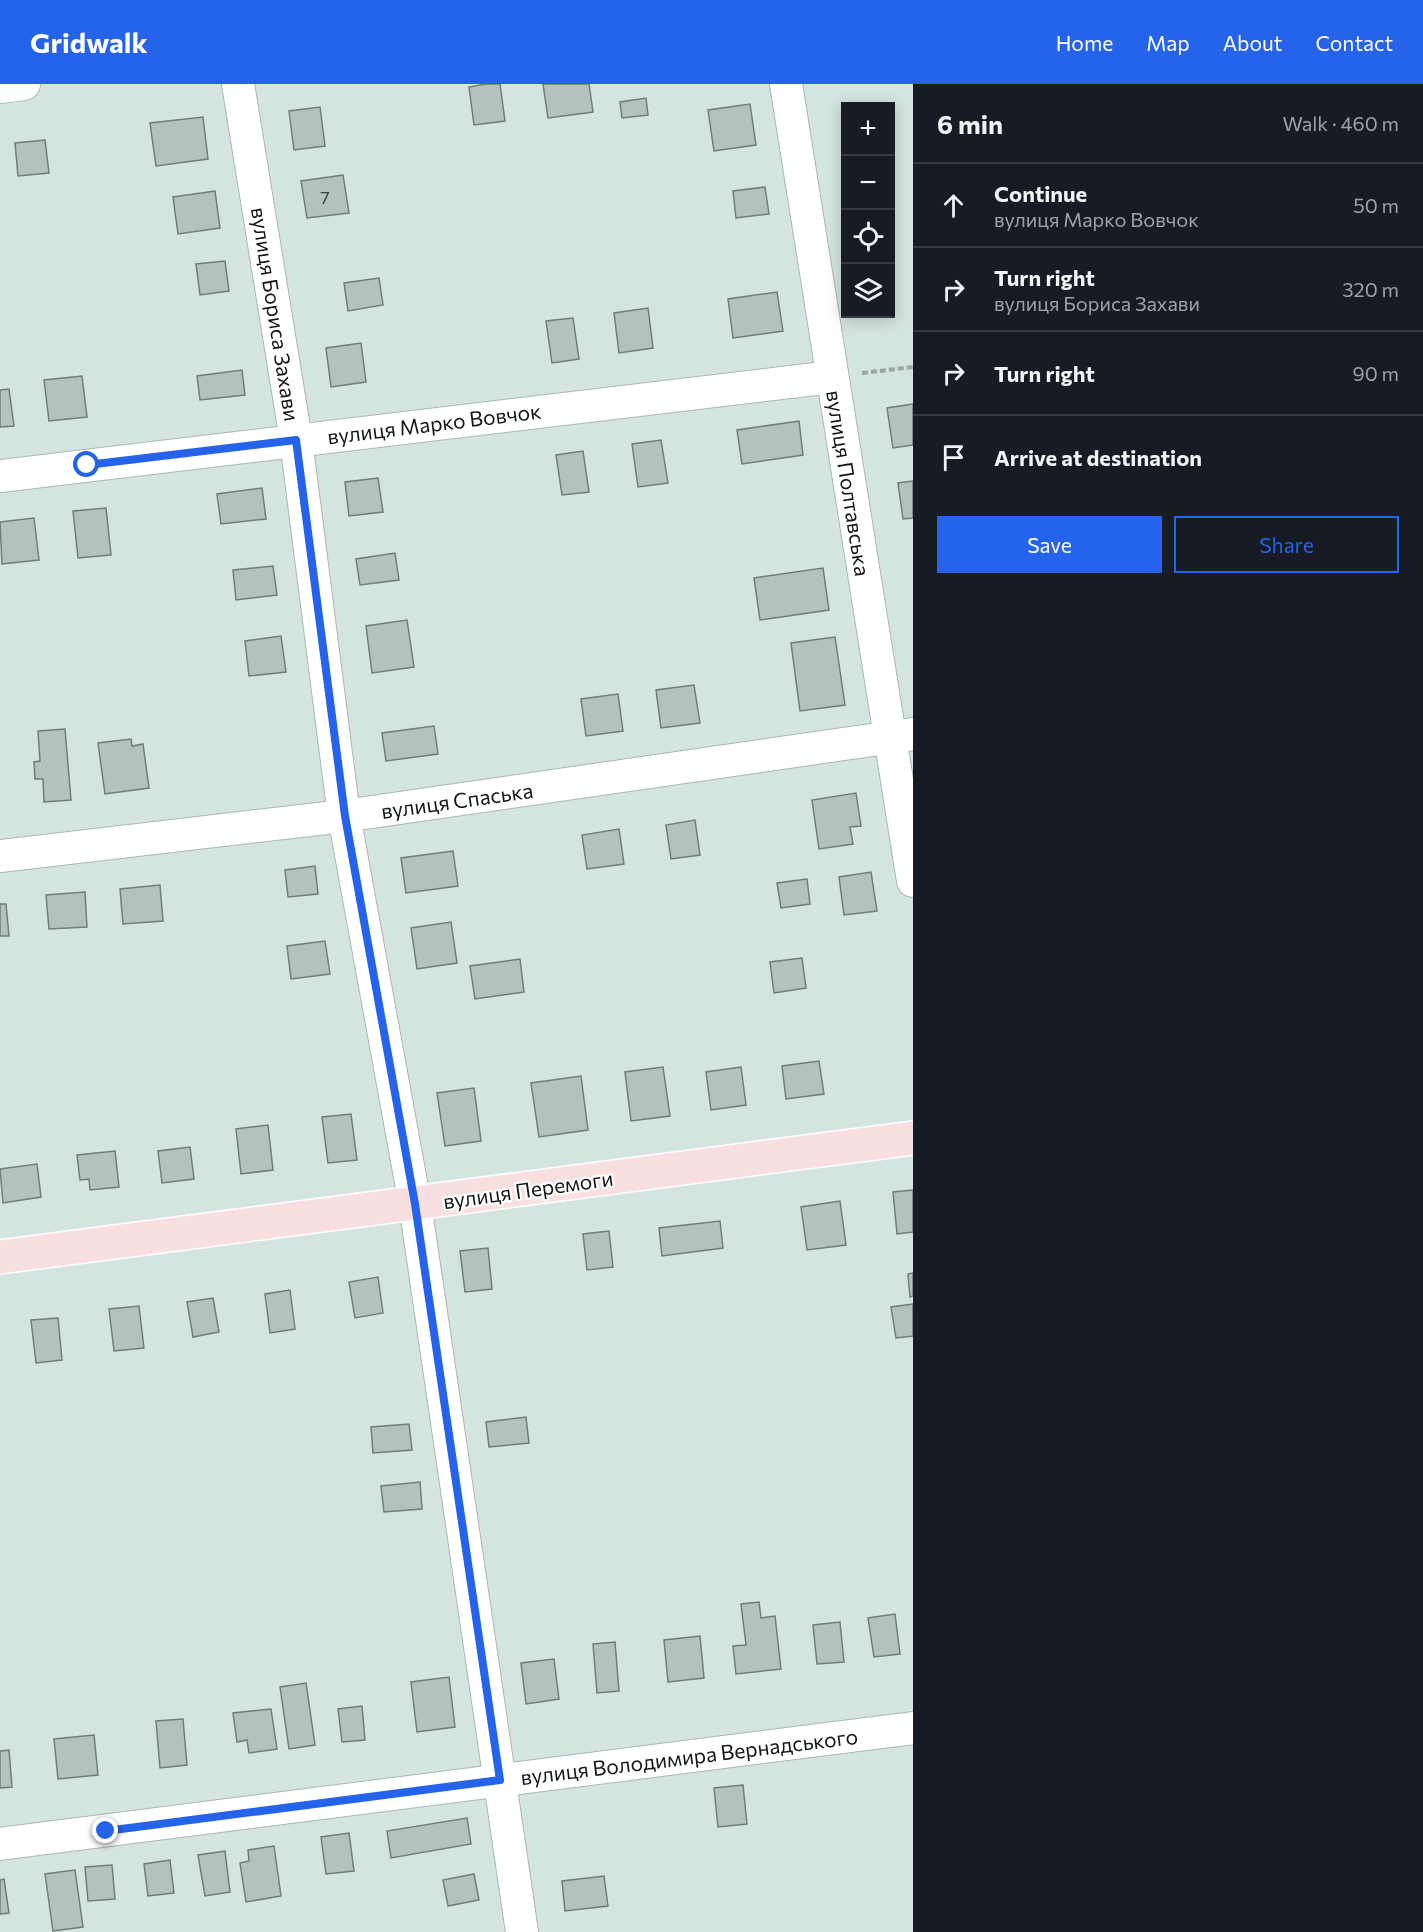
<!DOCTYPE html>
<html lang="en">
<head>
<meta charset="utf-8">
<style>
  body { margin:0; font-family:Commissioner,sans-serif; background:#242831; color:#f1f3f6 }
  .controls { position:absolute; right:18px; top:18px; display:grid; overflow:hidden; border-radius:0px; box-shadow:0 3px 15px #0003 }
  .controls button { width:54px; height:54px; display:grid; place-items:center; padding:0; border:0; border-bottom:2px solid #363941; background:#171b24; color:#f1f3f6; font:30px sans-serif }
  .stop { position:absolute; width:18px; height:18px; margin:-14px; border:4px solid #2563eb; border-radius:50%; background:#fff }
  .stop.end { background:#2563eb; border-color:#fff; box-shadow:0 2px 6px #0008 }
  .list { margin:0; padding:0; list-style:none }
  h2 { display:flex; justify-content:space-between; align-items:center; height:78px; margin:0; padding:0 24px; font-size:26px }
  h2 small { font-size:20px; font-weight:400; color:#9ea1a6 }
  .list li { display:grid; grid-template-columns:39px 1fr auto; gap:18px; align-items:center; box-sizing:border-box; height:84px; padding:0 24px; border-top:2px solid #363941 }
  .list b { display:block; font-size:22px; white-space:nowrap }
  .list p { margin:0; font-size:20px; white-space:nowrap; color:#9ea1a6 }
  .list em { font-size:20px; font-style:normal; color:#9ea1a6 }
  .actions { display:flex; gap:12px; padding:18px 24px }
  .actions a { flex:1; padding:14px 0; border:2px solid #2563eb; border-radius:0px; text-align:center; font-size:21px; color:#2563eb }
  .actions .main { background:#2563eb; color:#fff }
  .icon { flex:none; width:33px; height:33px; fill:none; stroke:currentColor; stroke-width:2; stroke-linecap:round; stroke-linejoin:round }
  .map { position:relative; flex:none; width:913px; height:1848px; overflow:hidden }
  header { display:flex; align-items:center; gap:36px; box-sizing:border-box; height:84px; padding:0 30px; background:#2563eb; color:#fff }
  header strong { font-size:28px }
  nav { display:flex; gap:33px; margin-inline-start:auto; font-size:21px }
  main { display:flex }
  aside { flex:1; background:#171b24 }
  .map>svg:first-child { display:block }
  .building { fill:#b3c2bf; stroke:#707e7b; stroke-width:1.5 }
  .lines { fill:none; stroke-linecap:round; stroke-linejoin:round }
  .minor-casing { stroke:#a8b7b4; stroke-width:34 }
  .major-casing { stroke:#fff; stroke-width:36 }
  .path { stroke:#99a6a3; stroke-width:4; stroke-dasharray:6 3; stroke-linecap:butt }
  .minor { stroke:#fff; stroke-width:32 }
  .major { stroke:#f8e0e0; stroke-width:33 }
  .route { stroke:#2563eb; stroke-width:8 }
  .labels { text-anchor:middle; dominant-baseline:central; stroke-width:4.5; stroke-linejoin:round; paint-order:stroke }
  .number-label { font-size:18px; fill:#3a4241 }
  .street-label { font-size:21px; fill:#121817; stroke:#fff }
</style>
</head>
<body>
<header>
<strong>Gridwalk</strong>
<nav><a>Home</a><a>Map</a><a>About</a><a>Contact</a></nav>
</header>
<main>
<div class="map">
<svg width="913" height="1848" viewBox="0 0 913 1848">
  <rect width="100%" height="100%" fill="#d4e4e0"/>
  <!-- building -->
  <g class="building">
    <polygon points="486,0 500,0 505,37 474,41 469,3"/>
    <polygon points="543,0 589,0 593,28 548,34"/>
    <polygon points="646,14 648,31 622,34 620,18"/>
    <polygon points="750,20 756,61 714,67 708,26"/>
    <polygon points="320,23 325,62 294,66 289,27"/>
    <polygon points="203,33 208,75 156,82 150,39"/>
    <polygon points="45,56 49,89 18,92 15,59"/>
    <polygon points="343,91 349,129 307,134 301,97"/>
    <polygon points="765,103 769,130 736,134 733,107"/>
    <polygon points="215,107 220,144 178,150 173,113"/>
    <polygon points="225,177 229,207 200,211 196,180"/>
    <polygon points="379,194 383,221 348,227 344,199"/>
    <polygon points="777,208 783,247 733,254 728,215"/>
    <polygon points="648,224 653,264 619,269 614,229"/>
    <polygon points="573,234 579,275 552,279 546,237"/>
    <polygon points="361,259 366,298 331,303 326,264"/>
    <polygon points="242,286 245,311 200,316 197,292"/>
    <polygon points="82,292 87,333 49,337 44,296"/>
    <polygon points="9,305 14,342 0,343 0,306"/>
    <polygon points="913,320 913,361 893,364 887,324"/>
    <polygon points="799,337 803,371 742,380 737,346"/>
    <polygon points="661,356 668,399 638,403 632,360"/>
    <polygon points="583,367 589,408 562,411 556,371"/>
    <polygon points="378,394 383,428 349,432 345,398"/>
    <polygon points="913,397 913,434 903,435 898,399"/>
    <polygon points="262,404 266,435 221,440 217,410"/>
    <polygon points="106,424 111,471 78,474 73,427"/>
    <polygon points="34,434 39,476 2,480 0,438"/>
    <polygon points="395,469 399,496 360,501 356,475"/>
    <polygon points="273,482 277,511 236,516 233,486"/>
    <polygon points="823,484 829,526 760,536 754,494"/>
    <polygon points="407,536 414,583 372,589 366,542"/>
    <polygon points="281,552 286,588 249,592 245,557"/>
    <polygon points="835,553 845,621 800,627 791,559"/>
    <polygon points="694,601 700,639 661,644 656,606"/>
    <polygon points="618,610 623,647 586,652 581,615"/>
    <polygon points="434,642 438,670 386,677 382,649"/>
    <polygon points="65,645 71,716 44,718 43,695 35,695 34,678 40,677 38,647"/>
    <polygon points="131,655 132,662 143,660 149,704 105,710 98,659"/>
    <polygon points="856,709 861,742 850,743 853,760 819,765 812,716"/>
    <polygon points="695,736 700,771 671,775 666,741"/>
    <polygon points="619,745 624,780 587,785 582,751"/>
    <polygon points="453,767 458,802 406,809 401,774"/>
    <polygon points="315,782 318,810 288,813 285,786"/>
    <polygon points="871,788 877,827 844,831 839,793"/>
    <polygon points="807,795 810,820 781,824 777,799"/>
    <polygon points="160,801 163,837 123,840 120,805"/>
    <polygon points="85,808 87,843 49,845 46,811"/>
    <polygon points="0,820 6,820 9,852 0,852"/>
    <polygon points="451,838 457,879 417,885 411,844"/>
    <polygon points="325,857 330,890 291,895 287,862"/>
    <polygon points="802,874 806,904 774,909 770,878"/>
    <polygon points="520,875 524,908 475,915 470,882"/>
    <polygon points="819,977 824,1010 786,1015 782,982"/>
    <polygon points="663,983 670,1032 631,1037 625,988"/>
    <polygon points="741,983 746,1021 711,1026 706,988"/>
    <polygon points="581,992 588,1046 539,1053 531,999"/>
    <polygon points="474,1004 481,1057 445,1062 437,1009"/>
    <polygon points="351,1030 357,1076 328,1079 322,1033"/>
    <polygon points="268,1041 273,1086 241,1090 236,1045"/>
    <polygon points="190,1063 194,1095 162,1099 158,1067"/>
    <polygon points="115,1067 119,1103 90,1106 89,1095 80,1096 77,1071"/>
    <polygon points="37,1080 41,1113 3,1119 0,1085"/>
    <polygon points="913,1106 913,1148 897,1150 893,1108"/>
    <polygon points="840,1117 846,1161 807,1166 801,1123"/>
    <polygon points="720,1137 723,1164 662,1172 659,1144"/>
    <polygon points="609,1147 613,1183 587,1186 583,1150"/>
    <polygon points="488,1164 492,1205 465,1208 460,1167"/>
    <polygon points="913,1189 913,1212 910,1213 908,1190"/>
    <polygon points="378,1193 383,1229 355,1234 349,1198"/>
    <polygon points="290,1206 295,1245 270,1249 265,1210"/>
    <polygon points="213,1214 219,1248 193,1253 187,1218"/>
    <polygon points="913,1220 913,1252 896,1254 891,1223"/>
    <polygon points="139,1222 144,1264 114,1267 109,1225"/>
    <polygon points="58,1234 62,1276 36,1279 31,1236"/>
    <polygon points="526,1333 529,1359 489,1363 486,1338"/>
    <polygon points="409,1340 412,1366 373,1369 371,1343"/>
    <polygon points="420,1398 422,1425 384,1428 381,1402"/>
    <polygon points="759,1518 761,1534 775,1532 781,1585 736,1590 733,1562 746,1561 741,1520"/>
    <polygon points="895,1530 900,1570 874,1573 868,1534"/>
    <polygon points="840,1538 844,1578 817,1580 813,1541"/>
    <polygon points="700,1552 704,1594 668,1598 664,1556"/>
    <polygon points="615,1558 619,1607 597,1609 593,1560"/>
    <polygon points="554,1575 559,1615 526,1620 521,1579"/>
    <polygon points="449,1593 455,1643 417,1648 411,1598"/>
    <polygon points="306,1599 315,1661 289,1665 280,1603"/>
    <polygon points="362,1622 365,1656 342,1658 338,1625"/>
    <polygon points="271,1625 277,1665 249,1669 247,1656 237,1658 233,1629"/>
    <polygon points="183,1635 187,1681 160,1684 156,1637"/>
    <polygon points="94,1651 98,1691 58,1695 54,1655"/>
    <polygon points="9,1666 12,1703 0,1704 0,1667"/>
    <polygon points="743,1701 747,1740 718,1743 714,1704"/>
    <polygon points="467,1734 471,1760 391,1774 387,1747"/>
    <polygon points="349,1749 354,1787 326,1790 321,1753"/>
    <polygon points="274,1762 281,1812 246,1818 240,1779 249,1777 248,1766"/>
    <polygon points="225,1767 230,1808 205,1812 198,1771"/>
    <polygon points="170,1776 174,1809 148,1812 144,1780"/>
    <polygon points="112,1781 115,1815 88,1817 85,1783"/>
    <polygon points="75,1786 83,1843 53,1847 45,1790"/>
    <polygon points="474,1790 479,1816 448,1822 443,1796"/>
    <polygon points="604,1792 608,1822 565,1827 562,1797"/>
    <polygon points="4,1795 9,1829 0,1830 0,1796"/>
  </g>
  <g class="lines">
    <!-- minor casing -->
    <g class="minor-casing">
      <g id="minor">
        <polyline points="238,0 296,356 344,732 415,1120 522,1848"/>
        <polyline points="786,0 913,797"/>
        <polyline points="0,3 24,0"/>
        <polyline points="0,392 832,293"/>
        <polyline points="0,772 344,732 913,650"/>
        <polyline points="0,1760 913,1644"/>
      </g>
    </g>
    <!-- major casing -->
    <g class="major-casing">
      <polyline id="major" points="0,1173 913,1054"/>
    </g>
    <!-- path -->
    <polyline class="path" points="862,289 913,283"/>
    <!-- minor -->
    <use href="#minor" class="minor"/>
    <!-- major -->
    <use href="#major" class="major"/>
  </g>
  <g class="lines">
    <!-- route -->
    <polyline class="route" points="87,381 296,356 345,732 415,1120 500,1696 106,1747"/>
  </g>
  <g class="labels">
    <!-- number labels -->
    <g class="number-label">
      <text x="325" y="113">7</text>
    </g>
    <!-- street labels -->
    <g class="street-label">
      <text transform="translate(276 230) rotate(81)">вулиця Бориса Захави</text>
      <text transform="translate(434 339) rotate(-7)">вулиця Марко Вовчок</text>
      <text transform="translate(849 399) rotate(81)">вулиця Полтавська</text>
      <text transform="translate(457 716) rotate(-8)">вулиця Спаська</text>
      <text transform="translate(528 1105) rotate(-8)">вулиця Перемоги</text>
      <text transform="translate(689 1672) rotate(-7)">вулиця Володимира Вернадського</text>
    </g>
  </g>
</svg>
<div class="controls">
<button>+</button>
<button>−</button>
<button><svg class="icon" aria-label="locate" viewBox="0 0 24 24"><circle cx="12" cy="12" r="6"/><path d="M12 2v4M12 18v4M2 12h4M18 12h4"/></svg></button>
<button><svg class="icon" aria-label="layers" viewBox="0 0 24 24"><path d="M12 4l9 5-9 5-9-5zM3 14l9 5 9-5"/></svg></button>
</div>
<div class="stop" style="left:87px;top:381px"></div>
<div class="stop end" style="left:106px;top:1747px"></div>
</div>
<aside>
<h2>6 min<small>Walk · 460 m</small></h2>
<ul class="list">
<li><svg class="icon" aria-label="ahead" viewBox="0 0 24 24"><path d="M12 20V5M6 11l6-6 6 6"/></svg><div><b>Continue</b><p>вулиця Марко Вовчок</p></div><em>50 m</em></li>
<li><svg class="icon" aria-label="right" viewBox="0 0 24 24"><path d="M7 20v-9h11M14 6l5 5-5 5"/></svg><div><b>Turn right</b><p>вулиця Бориса Захави</p></div><em>320 m</em></li>
<li><svg class="icon" aria-label="right" viewBox="0 0 24 24"><path d="M7 20v-9h11M14 6l5 5-5 5"/></svg><div><b>Turn right</b></div><em>90 m</em></li>
<li><svg class="icon" aria-label="arrive" viewBox="0 0 24 24"><path d="M6 21V4h12l-3 4 3 4H6"/></svg><div><b>Arrive at destination</b></div></li>
</ul>
<div class="actions"><a class="main">Save</a><a>Share</a></div>
</aside>
</main>
</body>
</html>
